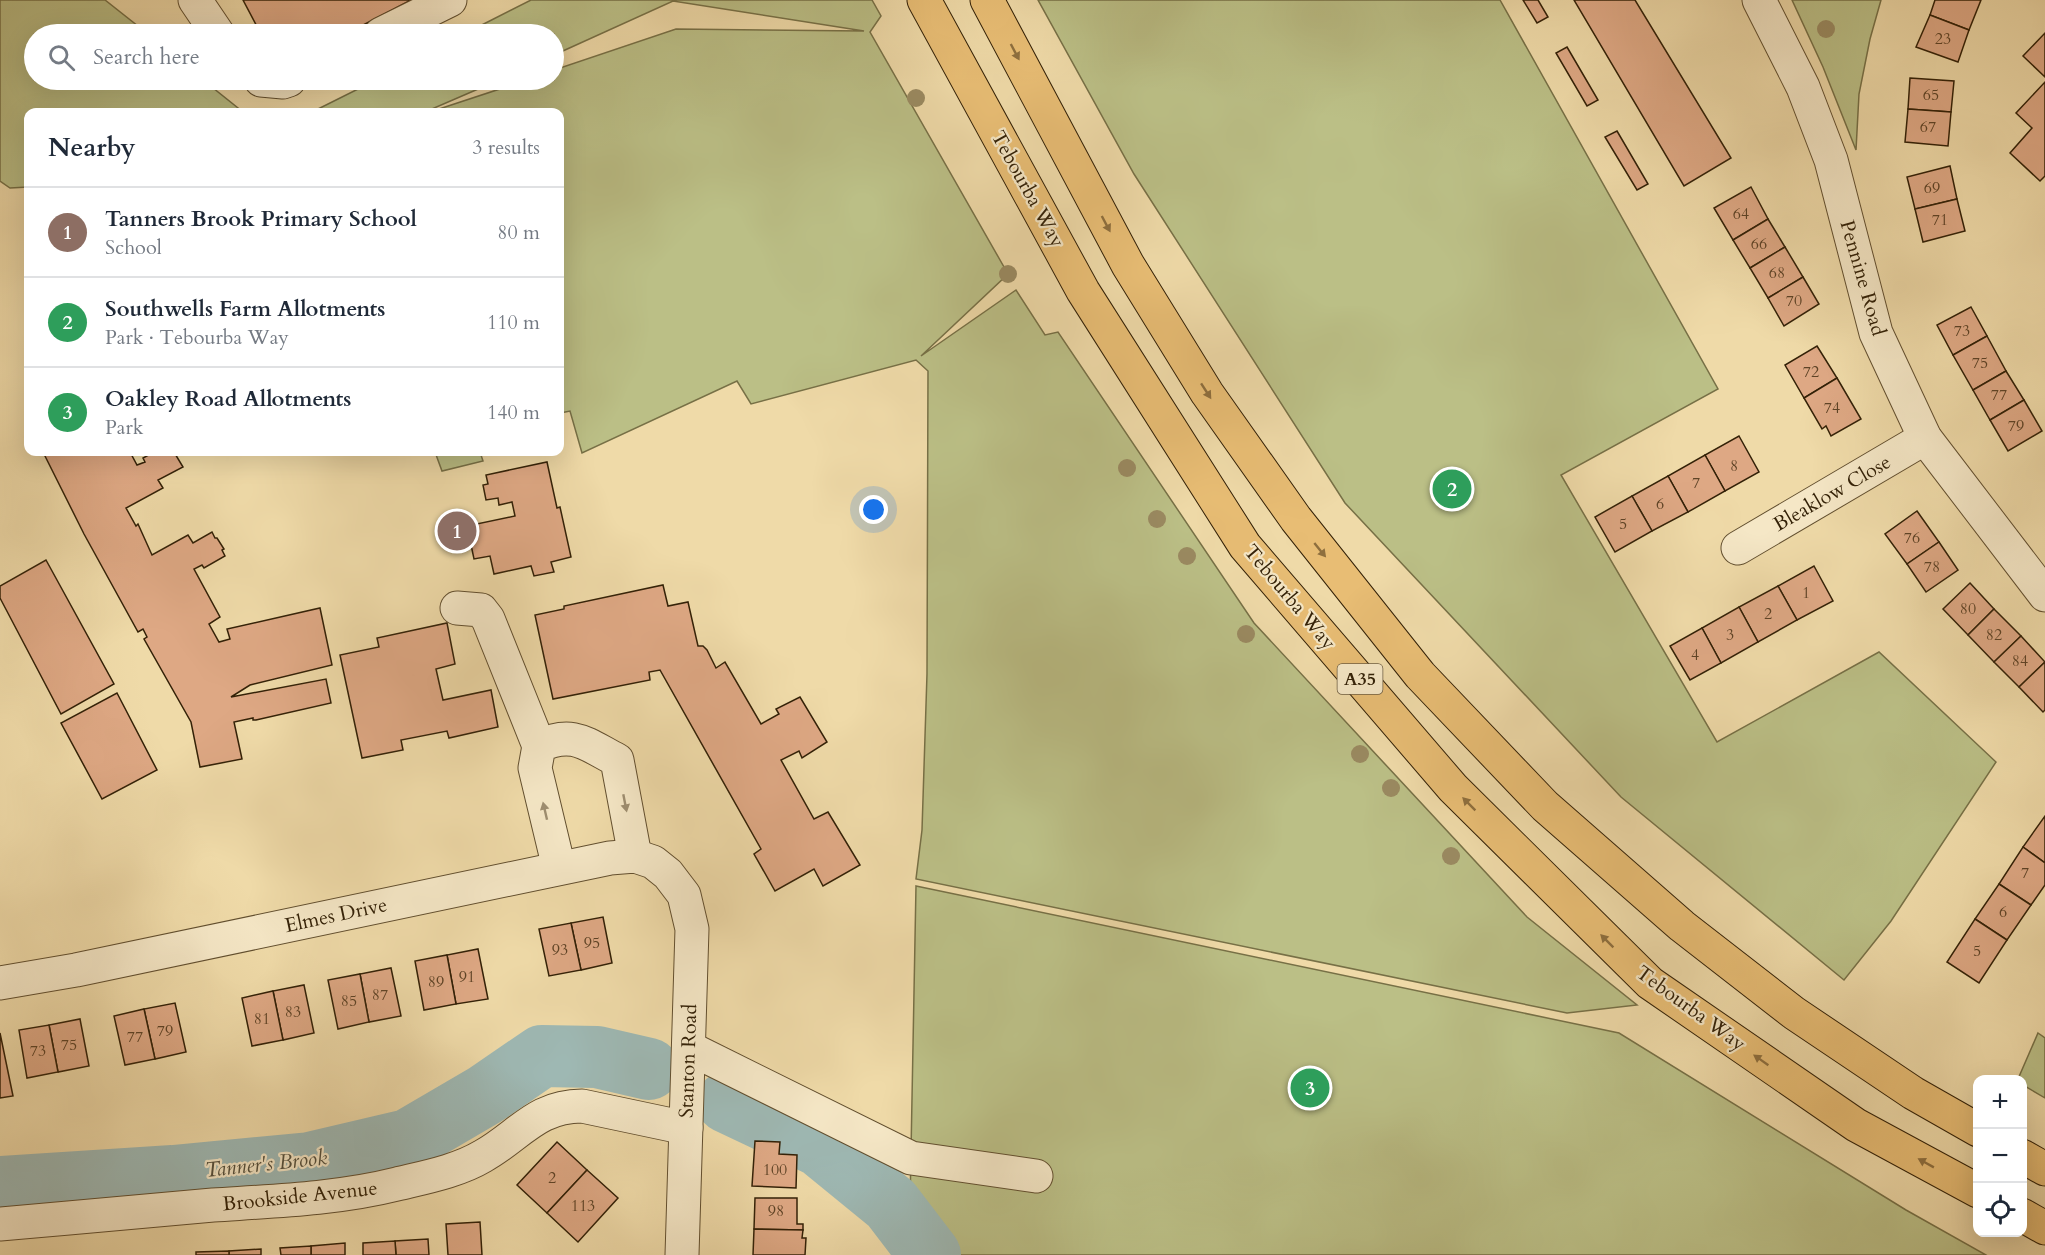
<!DOCTYPE html>
<html lang="en">
<head>
<meta charset="utf-8">
<style>
  body { margin:0; font-family:Cardo,serif; background:#f6f6f7; color:#1f2937 }
  .controls { position:absolute; right:18px; bottom:18px; display:grid; overflow:hidden; border-radius:12px; box-shadow:0 6px 24px #0002 }
  .controls button { width:54px; height:54px; display:grid; place-items:center; padding:0; border:0; border-bottom:2px solid #e0e1e3; background:#fff; color:#1f2937; font:30px sans-serif }
  .you { position:absolute; left:874px; top:510px; width:21px; height:21px; margin:-15px; border:4px solid #fff; border-radius:50%; background:#1a73e8; box-shadow:0 0 0 9px #1a73e833 }
  .badge { display:grid; place-items:center; width:39px; height:39px; border-radius:50%; background:#8f2418; color:#fff; font-size:20px; font-weight:700 }
  .pin { position:absolute; translate:-50% -50%; border:3px solid #fff; box-shadow:0 2px 6px #0006 }
  .list { margin:0; padding:0; list-style:none }
  h2 { display:flex; justify-content:space-between; align-items:center; height:78px; margin:0; padding:0 24px; font-size:26px }
  h2 small { font-size:20px; font-weight:400; color:#747a83 }
  .list li { display:grid; grid-template-columns:39px 1fr auto; gap:18px; align-items:center; box-sizing:border-box; height:90px; padding:0 24px; border-top:2px solid #e0e1e3 }
  .list b { display:block; font-size:22px; white-space:nowrap }
  .list p { margin:0; font-size:20px; white-space:nowrap; color:#747a83 }
  .list em { font-size:20px; font-style:normal; color:#747a83 }
  .icon { flex:none; width:33px; height:33px; fill:none; stroke:currentColor; stroke-width:2; stroke-linecap:round; stroke-linejoin:round }
  .map { position:relative; flex:none; width:2045px; height:1255px; overflow:hidden }
  .search { position:absolute; background:#fff; box-shadow:0 6px 24px #0002; left:24px; top:24px; width:540px; height:66px; display:flex; align-items:center; gap:15px; box-sizing:border-box; padding:0 21px; border-radius:33px; color:#747a83; font-size:22px }
  .panel { position:absolute; background:#fff; box-shadow:0 6px 24px #0002; left:24px; top:108px; width:540px; height:348px; border-radius:12px }
  .map>svg:first-child { display:block }
  .green { fill:#bbbf86; stroke:#777046; stroke-width:1.5 }
  .lines { fill:none; stroke-linecap:round; stroke-linejoin:round }
  .river { stroke:#9eb8b3; stroke-width:62 }
  .building { fill:#dea884; stroke:#332107; stroke-width:1.5 }
  .minor-casing { stroke:#624f2f; stroke-width:35 }
  .major-casing { stroke:#332107; stroke-width:35 }
  .minor { stroke:#f5e7c6; stroke-width:33 }
  .major { stroke:#e8bd74; stroke-width:33 }
  .tree { fill:#9a8a61 }
  .oneway { fill:#8e6f3e }
  .oneway2 { fill:#9e8e70 }
  .labels { text-anchor:middle; dominant-baseline:central; stroke-width:4.5; stroke-linejoin:round; paint-order:stroke }
  .number-label { font-size:16px; fill:#5e4326 }
  .shield { fill:#f5e7c6; stroke:#6d5c40; stroke-width:1.5 }
  .shield-label { font-size:18px; font-weight:bold; fill:#332107 }
  .street-label { font-size:20px; fill:#332107; stroke:#f5e7c6 }
  .water-label { font-size:21px; font-style:italic; fill:#534e3b; stroke:#f5e7c6 }
</style>
</head>
<body>
<div class="map">
<svg width="2045" height="1255" viewBox="0 0 2045 1255">
  <rect width="100%" height="100%" fill="#efdaa8"/>
  <filter id="stains"><feTurbulence type="fractalNoise" baseFrequency=".00333" numOctaves="4"/><feColorMatrix values="0 0 0 0 .2 0 0 0 0 .09 0 0 0 0 .02 0 0 0 .5 -.17"/></filter>
  <radialGradient id="worn" r=".72"><stop offset=".6" stop-color="#630" stop-opacity="0"/><stop offset="1" stop-color="#630" stop-opacity=".3"/></radialGradient>
  <!-- green -->
  <g class="green">
    <polygon points="0,0 105,0 148,34 34,34 34,80 203,80 243,112 28,112 28,187 10,188 0,181"/>
    <polygon points="531,0 872,0 881,16 870,32 1008,274 921,356 1016,290 1045,335 1058,332 1254,623 1527,917 1637,1005 1567,1013 916,879 922,830 927,674 928,371 916,360 751,404 737,381 582,453 570,411 560,413 560,112 430,112 527,80 554,80 554,70 676,29 864,31 673,1 554,55 554,34 464,34"/>
    <polygon points="1038,0 1500,0 1718,389 1561,475 1717,742 1879,652 1996,762 1891,921 1844,980 1621,797 1345,503 1134,174"/>
    <polygon points="1792,0 1881,0 1870,39 1859,94 1856,150 1823,67"/>
    <polygon points="376,80 499,80 425,112 312,112"/>
    <polygon points="435,452 480,452 483,461 442,471"/>
    <polygon points="916,886 1619,1033 1906,1210 1986,1255 952,1255 910,1205"/>
    <polygon points="2038,1033 2045,1038 2045,1098 2023,1085 2022,1080 2018,1079"/>
  </g>
  <g class="lines">
    <!-- river -->
    <g class="river">
      <polyline points="727,1102 820,1146 891,1204 930,1255"/>
      <polyline points="0,1187 173,1176 310,1163 408,1140 485,1095 542,1056 597,1057 649,1069"/>
    </g>
  </g>
  <!-- building -->
  <g class="building">
    <polygon points="243,0 411,0 346,34 261,34"/>
    <polygon points="1523,0 1538,0 1548,17 1537,23"/>
    <polygon points="1574,0 1635,0 1731,158 1684,186"/>
    <polygon points="1935,0 1981,0 1969,30 1930,15"/>
    <polygon points="1930,15 1969,30 1958,62 1916,47"/>
    <polygon points="2045,33 2045,77 2023,56"/>
    <polygon points="1567,47 1598,100 1587,106 1556,53"/>
    <polygon points="1910,78 1954,81 1951,112 1908,109"/>
    <polygon points="2045,82 2045,176 2040,181 2010,153 2032,128 2016,113"/>
    <polygon points="1908,109 1951,112 1948,146 1905,142"/>
    <polygon points="1617,131 1648,184 1637,190 1605,137"/>
    <polygon points="1950,166 1957,199 1915,209 1907,177"/>
    <polygon points="1751,187 1768,219 1733,240 1714,208"/>
    <polygon points="1957,199 1965,231 1923,242 1915,209"/>
    <polygon points="1768,219 1785,247 1750,268 1733,240"/>
    <polygon points="1785,247 1803,277 1768,298 1750,268"/>
    <polygon points="1803,277 1819,304 1784,326 1768,298"/>
    <polygon points="1971,307 1987,336 1953,355 1937,325"/>
    <polygon points="1987,336 2006,371 1973,390 1953,355"/>
    <polygon points="1817,346 1837,378 1804,398 1785,365"/>
    <polygon points="2006,371 2024,400 1990,420 1973,390"/>
    <polygon points="1837,378 1861,419 1831,436 1826,426 1822,429 1804,398"/>
    <polygon points="2024,400 2042,431 2008,451 1990,420"/>
    <polygon points="1739,436 1759,472 1725,491 1705,455"/>
    <polygon points="43,452 130,452 137,465 145,462 143,458 154,452 174,452 183,467 158,480 163,488 126,508 136,526 138,524 152,555 188,535 193,543 212,532 215,538 217,538 224,549 222,550 225,556 204,568 202,565 194,569 220,617 209,624 219,642 230,639 227,629 320,608 332,665 250,685 231,697 326,679 331,703 256,720 253,720 253,718 234,722 242,759 200,767 191,722 144,639 147,637 143,629 138,632 84,534"/>
    <polygon points="1705,455 1725,491 1688,512 1668,476"/>
    <polygon points="547,462 557,508 560,507 571,557 551,562 554,572 534,576 531,566 494,574 490,556 474,559 467,526 515,516 512,502 499,505 498,498 486,500 483,485 488,484 486,475"/>
    <polygon points="1668,476 1688,512 1652,531 1632,496"/>
    <polygon points="1632,496 1652,531 1615,552 1595,517"/>
    <polygon points="1917,511 1939,542 1907,564 1885,534"/>
    <polygon points="1939,542 1958,570 1926,592 1907,564"/>
    <polygon points="46,560 114,684 61,714 0,598 0,586"/>
    <polygon points="1814,566 1833,601 1797,620 1778,586"/>
    <polygon points="1970,583 1994,609 1968,635 1943,609"/>
    <polygon points="663,585 668,606 688,602 698,646 703,646 707,650 716,668 725,662 761,724 779,714 776,709 800,697 827,742 802,758 799,751 781,760 814,819 828,812 860,865 823,886 814,869 775,891 754,854 761,849 660,670 649,672 650,680 553,699 535,615 564,609 564,606"/>
    <polygon points="1778,586 1797,620 1758,642 1739,607"/>
    <polygon points="1739,607 1758,642 1721,663 1702,628"/>
    <polygon points="1994,609 2021,636 1994,662 1968,635"/>
    <polygon points="447,623 455,664 436,669 443,700 491,690 498,727 449,738 447,731 401,740 403,750 362,758 340,655 379,647 377,638"/>
    <polygon points="1702,628 1721,663 1690,680 1670,646"/>
    <polygon points="2021,636 2045,662 2019,687 1994,662"/>
    <polygon points="2045,662 2045,710 2043,712 2019,687"/>
    <polygon points="117,693 157,770 102,799 61,723"/>
    <polygon points="2045,816 2045,863 2023,847"/>
    <polygon points="2023,847 2045,863 2045,885 2031,905 1999,884"/>
    <polygon points="1999,884 2031,905 2007,940 1975,919"/>
    <polygon points="603,917 612,963 581,970 571,923"/>
    <polygon points="1975,919 2007,940 1979,983 1947,962"/>
    <polygon points="571,923 581,970 549,976 539,929"/>
    <polygon points="478,949 488,999 456,1004 447,955"/>
    <polygon points="447,955 456,1004 424,1010 415,961"/>
    <polygon points="391,968 401,1016 369,1022 360,974"/>
    <polygon points="360,974 369,1022 338,1029 328,980"/>
    <polygon points="304,985 314,1033 283,1040 273,991"/>
    <polygon points="273,991 283,1040 252,1046 242,998"/>
    <polygon points="175,1003 186,1052 155,1059 144,1009"/>
    <polygon points="144,1009 155,1059 125,1065 114,1016"/>
    <polygon points="80,1019 89,1066 58,1072 49,1025"/>
    <polygon points="49,1025 58,1072 27,1078 19,1030"/>
    <polygon points="0,1033 13,1096 0,1098"/>
    <polygon points="755,1141 780,1142 779,1154 797,1155 796,1188 752,1186"/>
    <polygon points="557,1142 587,1170 547,1213 517,1185"/>
    <polygon points="587,1170 618,1198 578,1242 547,1213"/>
    <polygon points="755,1198 797,1198 797,1224 803,1224 803,1230 754,1229"/>
    <polygon points="480,1222 482,1255 448,1255 446,1224"/>
    <polygon points="754,1229 803,1230 802,1238 806,1238 805,1255 753,1255"/>
    <polygon points="428,1239 429,1255 396,1255 395,1241"/>
    <polygon points="395,1241 396,1255 363,1255 363,1243"/>
    <polygon points="345,1243 345,1255 311,1255 311,1246"/>
    <polygon points="311,1246 311,1255 281,1255 280,1248"/>
    <polygon points="261,1249 261,1255 229,1255 229,1251"/>
    <polygon points="229,1251 229,1255 196,1255 196,1252"/>
  </g>
  <g class="lines">
    <!-- minor casing -->
    <g class="minor-casing">
      <g id="minor">
        <polyline points="195,0 218,34"/>
        <polyline points="1759,0 1803,87 1831,160 1876,333 1925,438 2045,595"/>
        <polyline points="381,34 450,0"/>
        <polyline points="261,80 283,82 289,80"/>
        <polyline points="1738,548 1925,438"/>
        <polyline points="457,608 481,610 488,619 539,746"/>
        <path d="M559,868L535,768L539,746C573,730 586,744 617,760L635,856"/>
        <polyline points="0,983 76,970 610,858 635,856 653,862 668,874 684,895 692,929 682,1255"/>
        <polyline points="689,1048 911,1158 1036,1176"/>
        <path d="M0,1224C71,1218 141,1211 213,1205C274,1201 337,1199 397,1184C426,1177 458,1171 483,1156C519,1136 536,1106 582,1106L686,1128"/>
      </g>
    </g>
    <!-- major casing -->
    <g class="major-casing">
      <g id="major">
        <polyline points="924,0 1083,291 1245,546 1453,788 1650,983 1856,1125 1978,1191"/>
        <polyline points="987,0 1128,265 1207,393 1296,519 1420,675 1545,806 1682,926 1794,1013 1913,1093 1978,1130"/>
        <polyline points="2022,1156 2045,1169"/>
        <polyline points="2022,1215 2045,1228"/>
      </g>
    </g>
    <!-- minor -->
    <use href="#minor" class="minor"/>
    <!-- major -->
    <use href="#major" class="major"/>
  </g>
  <!-- trees -->
  <g class="tree">
    <circle cx="1826" cy="29" r="9"/>
    <circle cx="916" cy="98" r="9"/>
    <circle cx="1008" cy="274" r="9"/>
    <circle cx="1127" cy="468" r="9"/>
    <circle cx="1157" cy="519" r="9"/>
    <circle cx="1187" cy="556" r="9"/>
    <circle cx="1246" cy="634" r="9"/>
    <circle cx="1360" cy="754" r="9"/>
    <circle cx="1391" cy="788" r="9"/>
    <circle cx="1451" cy="856" r="9"/>
  </g>
  <!-- one-way arrows -->
  <defs><path id="oneway-solid" d="M-6-.8H1V-3.2L6.5 0L1 3.2V.8H-6Z" transform="scale(1.5)"/></defs>
  <g class="oneway">
    <use href="#oneway-solid" transform="translate(1015 52) rotate(62)"/>
    <use href="#oneway-solid" transform="translate(1106 224) rotate(62)"/>
    <use href="#oneway-solid" transform="translate(1206 391) rotate(57)"/>
    <use href="#oneway-solid" transform="translate(1320 550) rotate(51)"/>
    <use href="#oneway-solid" transform="translate(1469 804) rotate(-135)"/>
    <use href="#oneway-solid" transform="translate(1607 941) rotate(-135)"/>
    <use href="#oneway-solid" transform="translate(1761 1060) rotate(-145)"/>
    <use href="#oneway-solid" transform="translate(1926 1163) rotate(-151)"/>
  </g>
  <g class="oneway2">
    <use href="#oneway-solid" transform="translate(625 803) rotate(79)"/>
    <use href="#oneway-solid" transform="translate(545 811) rotate(-103)"/>
  </g>
  <g class="labels">
    <!-- number labels -->
    <g class="number-label">
      <text x="1943" y="39">23</text>
      <text x="1931" y="95">65</text>
      <text x="1928" y="127">67</text>
      <text x="1932" y="188">69</text>
      <text x="1741" y="214">64</text>
      <text x="1940" y="220">71</text>
      <text x="1759" y="244">66</text>
      <text x="1777" y="273">68</text>
      <text x="1794" y="301">70</text>
      <text x="1962" y="331">73</text>
      <text x="1980" y="363">75</text>
      <text x="1811" y="372">72</text>
      <text x="1999" y="395">77</text>
      <text x="1832" y="408">74</text>
      <text x="2016" y="426">79</text>
      <text x="1734" y="466">8</text>
      <text x="1696" y="483">7</text>
      <text x="1660" y="504">6</text>
      <text x="1623" y="524">5</text>
      <text x="1912" y="538">76</text>
      <text x="1932" y="567">78</text>
      <text x="1806" y="593">1</text>
      <text x="1968" y="609">80</text>
      <text x="1768" y="614">2</text>
      <text x="1730" y="635">3</text>
      <text x="1994" y="635">82</text>
      <text x="1695" y="655">4</text>
      <text x="2020" y="661">84</text>
      <text x="2025" y="873">7</text>
      <text x="2003" y="912">6</text>
      <text x="592" y="943">95</text>
      <text x="560" y="950">93</text>
      <text x="1977" y="951">5</text>
      <text x="467" y="977">91</text>
      <text x="436" y="982">89</text>
      <text x="380" y="995">87</text>
      <text x="349" y="1001">85</text>
      <text x="293" y="1012">83</text>
      <text x="262" y="1019">81</text>
      <text x="165" y="1031">79</text>
      <text x="135" y="1037">77</text>
      <text x="69" y="1045">75</text>
      <text x="38" y="1051">73</text>
      <text x="775" y="1170">100</text>
      <text x="552" y="1178">2</text>
      <text x="583" y="1206">113</text>
      <text x="776" y="1211">98</text>
    </g>
    <!-- shield labels -->
    <rect class="shield" x="1337.5" y="664" width="45" height="30" rx="4.5"/>
    <g class="shield-label">
      <text x="1360" y="679">A35</text>
    </g>
    <!-- street labels -->
    <g class="street-label">
      <text transform="translate(1028 189) rotate(61)">Tebourba Way</text>
      <text transform="translate(1863 278) rotate(74)">Pennine Road</text>
      <text transform="translate(1832 493) rotate(-30)">Bleaklow Close</text>
      <text transform="translate(1290 597) rotate(50)">Tebourba Way</text>
      <text transform="translate(336 915) rotate(-12)">Elmes Drive</text>
      <text transform="translate(1691 1008) rotate(36)">Tebourba Way</text>
      <text transform="translate(688 1061) rotate(-88)">Stanton Road</text>
      <text transform="translate(300 1196) rotate(-6)">Brookside Avenue</text>
    </g>
    <!-- water labels -->
    <g class="water-label">
      <text transform="translate(266 1164) rotate(-6)">Tanner's Brook</text>
    </g>
  </g>
  <rect width="100%" height="100%" filter="url(#stains)"/>
  <rect width="100%" height="100%" fill="url(#worn)"/>
</svg>
<div class="controls">
<button>+</button>
<button>−</button>
<button><svg class="icon" aria-label="locate" viewBox="0 0 24 24"><circle cx="12" cy="12" r="6"/><path d="M12 2v4M12 18v4M2 12h4M18 12h4"/></svg></button>
</div>
<div class="you"></div>
<div class="pin badge" style="left:457px;top:531px;background:#8d6e63">1</div>
<div class="pin badge" style="left:1452px;top:489px;background:#2e9e5b">2</div>
<div class="pin badge" style="left:1310px;top:1088px;background:#2e9e5b">3</div>
<div class="search"><svg class="icon" aria-label="search" viewBox="0 0 24 24"><circle cx="10" cy="10" r="6"/><path d="M15 15l6 6"/></svg>Search here</div>
<section class="panel">
<h2>Nearby<small>3 results</small></h2>
<ul class="list">
<li><span class="badge" style="background:#8d6e63">1</span><div><b>Tanners Brook Primary School</b><p>School</p></div><em>80 m</em></li>
<li><span class="badge" style="background:#2e9e5b">2</span><div><b>Southwells Farm Allotments</b><p>Park · Tebourba Way</p></div><em>110 m</em></li>
<li><span class="badge" style="background:#2e9e5b">3</span><div><b>Oakley Road Allotments</b><p>Park</p></div><em>140 m</em></li>
</ul>
</section>
</div>
</body>
</html>
